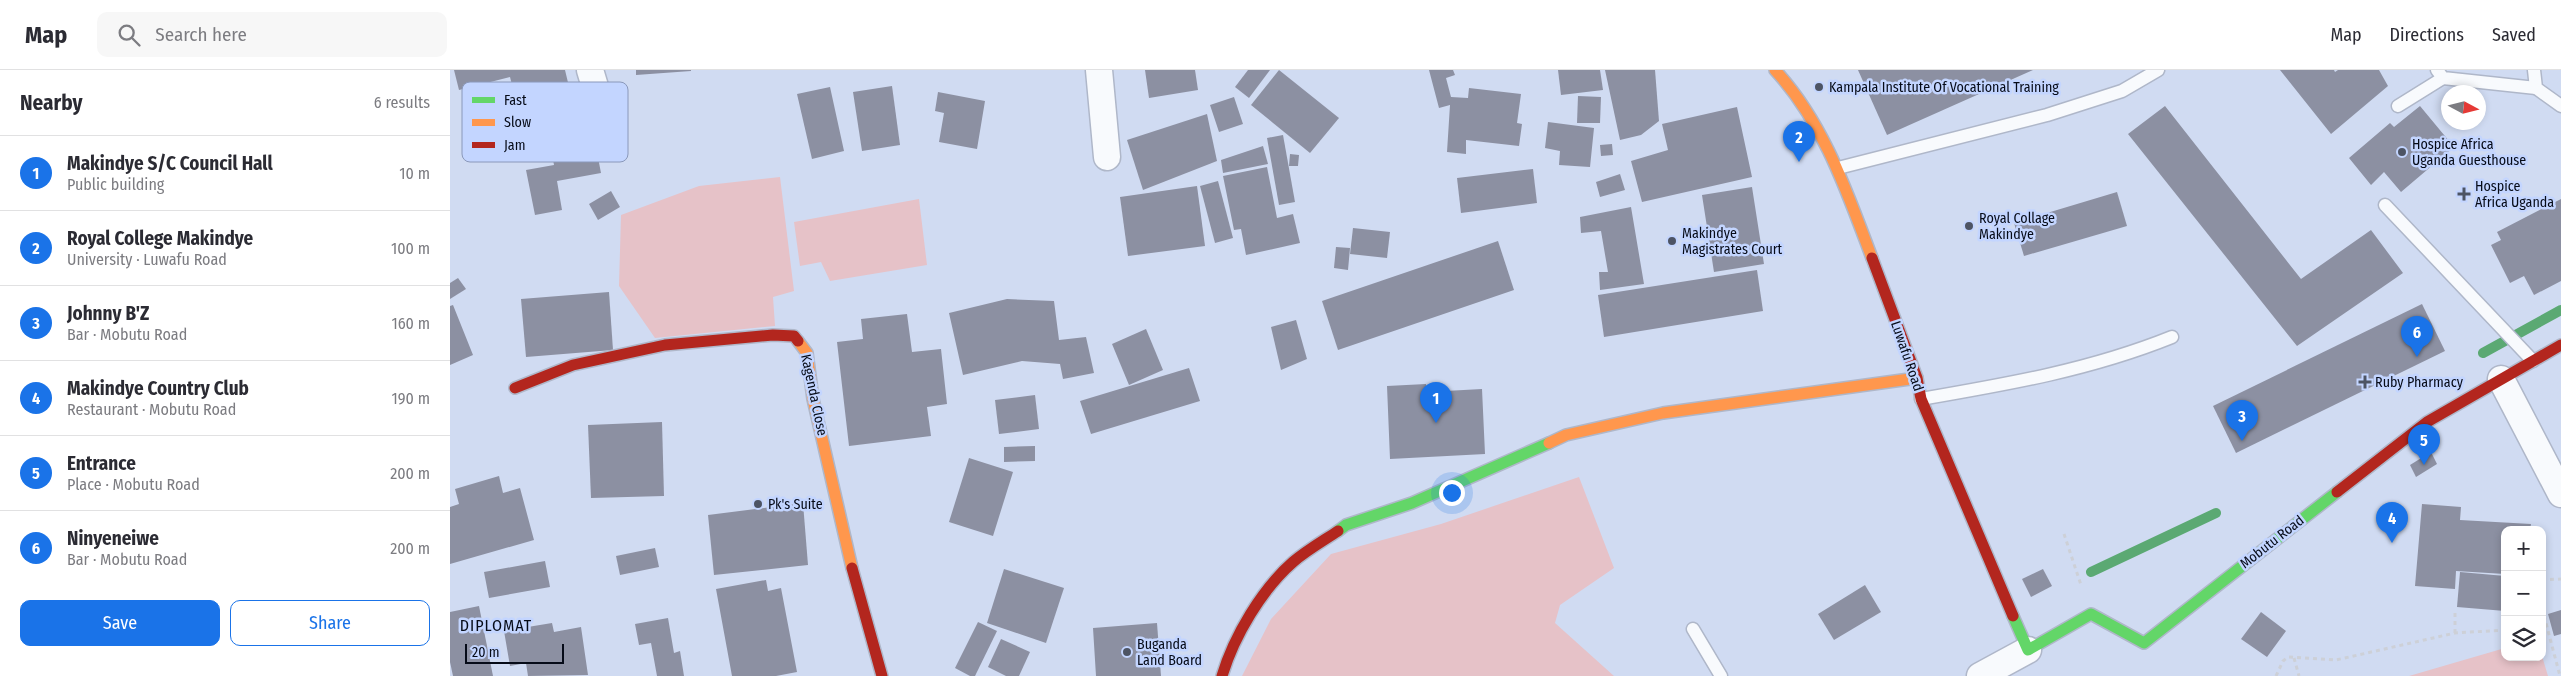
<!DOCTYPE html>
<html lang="en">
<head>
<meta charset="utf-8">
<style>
  body { margin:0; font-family:"Fira Sans Condensed",sans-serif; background:#f7f7f7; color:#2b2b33 }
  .controls { position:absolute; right:15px; bottom:15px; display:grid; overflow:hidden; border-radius:10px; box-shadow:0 2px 8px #0003 }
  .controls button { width:45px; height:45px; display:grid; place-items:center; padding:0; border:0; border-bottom:1px solid #e1e1e2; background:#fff; color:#2b2b33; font:25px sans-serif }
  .compass { position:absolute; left:1991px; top:15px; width:45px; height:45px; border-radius:50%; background:#fff; box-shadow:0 2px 8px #0003; rotate:97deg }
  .scale { position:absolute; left:15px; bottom:12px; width:99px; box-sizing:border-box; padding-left:5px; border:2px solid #060b18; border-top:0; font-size:14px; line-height:18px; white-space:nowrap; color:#060b18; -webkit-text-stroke:4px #c3d5ff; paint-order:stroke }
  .you { position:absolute; left:1001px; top:422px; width:18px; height:18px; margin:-12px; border:4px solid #fff; border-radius:50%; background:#1a73e8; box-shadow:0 0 0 8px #1a73e833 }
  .badge { display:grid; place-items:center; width:32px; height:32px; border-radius:50%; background:#1a73e8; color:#fff; font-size:16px; font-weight:700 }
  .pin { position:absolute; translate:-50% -41px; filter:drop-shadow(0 1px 2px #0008) }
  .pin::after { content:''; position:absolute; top:26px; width:18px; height:15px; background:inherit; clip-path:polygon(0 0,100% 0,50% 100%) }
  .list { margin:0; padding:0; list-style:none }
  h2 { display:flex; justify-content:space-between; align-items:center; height:65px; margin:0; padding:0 20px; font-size:21px }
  h2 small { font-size:16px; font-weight:400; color:#7c7c81 }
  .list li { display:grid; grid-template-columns:32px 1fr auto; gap:15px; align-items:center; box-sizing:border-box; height:75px; padding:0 20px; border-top:1px solid #e1e1e2 }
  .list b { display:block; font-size:19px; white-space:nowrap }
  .list p { margin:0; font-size:16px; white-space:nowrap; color:#7c7c81 }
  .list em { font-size:16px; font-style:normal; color:#7c7c81 }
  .actions { display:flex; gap:10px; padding:15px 20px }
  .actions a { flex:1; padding:11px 0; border:1px solid #1a73e8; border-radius:10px; text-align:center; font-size:18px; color:#1a73e8 }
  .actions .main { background:#1a73e8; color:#fff }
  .icon { flex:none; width:28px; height:28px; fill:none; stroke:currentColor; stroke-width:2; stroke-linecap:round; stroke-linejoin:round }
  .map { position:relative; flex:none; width:2111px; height:606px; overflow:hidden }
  header { display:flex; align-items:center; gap:30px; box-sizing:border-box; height:70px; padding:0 25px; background:#fff; border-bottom:1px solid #e1e1e2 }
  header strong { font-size:24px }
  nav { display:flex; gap:28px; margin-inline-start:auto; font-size:18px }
  .search { width:350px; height:45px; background:#f7f7f7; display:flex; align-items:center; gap:12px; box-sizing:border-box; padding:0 18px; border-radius:10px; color:#7c7c81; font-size:19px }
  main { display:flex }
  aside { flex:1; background:#fff }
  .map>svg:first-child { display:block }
  .green { fill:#e6c2c8 }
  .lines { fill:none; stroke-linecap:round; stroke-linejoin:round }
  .stream { stroke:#5ba973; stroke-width:10 }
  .building { fill:#8c90a2 }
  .lane-casing { stroke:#afb7c9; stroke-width:15 }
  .street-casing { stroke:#afb7c9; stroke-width:29 }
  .fast-casing { stroke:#afb7c9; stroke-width:14 }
  .slow-casing { stroke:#afb7c9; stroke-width:14 }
  .jam-casing { stroke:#afb7c9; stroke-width:14 }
  .path { stroke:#cdd0d7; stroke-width:3; stroke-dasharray:4 4; stroke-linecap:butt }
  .lane { stroke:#f8fafd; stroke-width:12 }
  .street { stroke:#f8fafd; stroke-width:26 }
  .fast { stroke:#63d668; stroke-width:11 }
  .slow { stroke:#ff974d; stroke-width:11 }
  .jam { stroke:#b3261e; stroke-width:11 }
  .poi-dot { fill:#4d5464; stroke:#c3d5ff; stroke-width:2 }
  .labels { text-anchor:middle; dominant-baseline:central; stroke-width:5; stroke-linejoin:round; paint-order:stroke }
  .poi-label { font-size:14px; fill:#060b18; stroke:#c3d5ff; text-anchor:start }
  .street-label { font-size:14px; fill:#060b18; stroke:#c3d5ff }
  .quarter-label { font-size:16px; letter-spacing:1px; fill:#060b18; stroke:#c3d5ff }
  .key { fill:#c3d5ff; stroke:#8a98ba; stroke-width:1 }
  .key-label { font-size:14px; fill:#060b18 }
</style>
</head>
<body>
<header>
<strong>Map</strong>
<div class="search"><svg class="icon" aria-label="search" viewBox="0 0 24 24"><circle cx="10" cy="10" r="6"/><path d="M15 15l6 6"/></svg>Search here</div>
<nav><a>Map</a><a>Directions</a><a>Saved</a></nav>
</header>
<main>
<aside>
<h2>Nearby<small>6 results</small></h2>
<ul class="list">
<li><span class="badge">1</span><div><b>Makindye S/C Council Hall</b><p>Public building</p></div><em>10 m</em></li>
<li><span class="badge">2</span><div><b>Royal College Makindye</b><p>University · Luwafu Road</p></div><em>100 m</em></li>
<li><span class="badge">3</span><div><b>Johnny B'Z</b><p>Bar · Mobutu Road</p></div><em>160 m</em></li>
<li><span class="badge">4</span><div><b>Makindye Country Club</b><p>Restaurant · Mobutu Road</p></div><em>190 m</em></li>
<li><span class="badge">5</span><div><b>Entrance</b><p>Place · Mobutu Road</p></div><em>200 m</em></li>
<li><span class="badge">6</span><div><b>Ninyeneiwe</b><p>Bar · Mobutu Road</p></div><em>200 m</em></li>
</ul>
<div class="actions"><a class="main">Save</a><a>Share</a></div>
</aside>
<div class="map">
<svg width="2111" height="606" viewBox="0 0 2111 606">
  <rect width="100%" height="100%" fill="#d0dbf2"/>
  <!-- green -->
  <g class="green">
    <polygon points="330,107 344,221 323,227 325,256 205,268 169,216 171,145 249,116"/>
    <polygon points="469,129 477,195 380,211 371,192 350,196 344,152"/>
    <polygon points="1129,407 1164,498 1110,535 1105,553 1164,606 792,606 821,549 881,484 991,454"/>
    <polygon points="2055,578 2055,587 2092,586 2098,606 1959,606"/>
  </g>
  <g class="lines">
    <!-- stream -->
    <g class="stream">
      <polyline points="2033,283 2111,240"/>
      <polyline points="1641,502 1766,443"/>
    </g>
  </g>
  <!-- building -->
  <g class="building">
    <polygon points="4,0 115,0 121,25 68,39 60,7 9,20"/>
    <polygon points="186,0 241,0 241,1 186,5"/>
    <polygon points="695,0 745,0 748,20 699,28"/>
    <polygon points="798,0 820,0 799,28 785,17"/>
    <polygon points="829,0 889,48 860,83 801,35"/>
    <polygon points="979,0 1003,0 1005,5 996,8 1001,27 1018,28 1019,18 1071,24 1067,53 1072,54 1069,76 1016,70 1016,84 997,82 1000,35 989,38"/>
    <polygon points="1108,0 1150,0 1153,20 1111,25"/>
    <polygon points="1155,0 1205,0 1209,51 1191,65 1170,70"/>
    <polygon points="1408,0 1583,0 1437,65"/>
    <polygon points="1830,0 1884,0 1885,2 1888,0 1929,0 1938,16 1881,64"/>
    <polygon points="442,16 450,75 412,81 403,22"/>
    <polygon points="380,17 394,81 362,89 347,24"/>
    <polygon points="488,22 535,31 527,79 489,72 494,43 485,41"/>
    <polygon points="1128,26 1151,27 1150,53 1127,53"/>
    <polygon points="784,27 793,54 769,62 760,35"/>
    <polygon points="1715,36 1851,209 1921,160 1953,203 1847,276 1678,64"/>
    <polygon points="1970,36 2004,77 1951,122 1934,102 1921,115 1899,88 1940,53 1944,57"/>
    <polygon points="1287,37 1302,107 1192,132 1181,91 1218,80 1212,54"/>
    <polygon points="757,44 767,91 693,120 677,70"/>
    <polygon points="1098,52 1144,58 1140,97 1109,95 1110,81 1095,78"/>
    <polygon points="833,65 845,132 829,135 817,68"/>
    <polygon points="144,67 151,103 107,111 112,140 85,145 76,100 104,95 102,84 127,80 125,71"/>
    <polygon points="1162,74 1163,85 1151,86 1150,75"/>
    <polygon points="813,76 818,94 773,103 771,90"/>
    <polygon points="840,84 849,85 848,96 839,96"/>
    <polygon points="817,97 827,148 843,144 850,173 796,185 791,159 784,160 773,106"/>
    <polygon points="1083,99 1087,133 1011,143 1007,108"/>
    <polygon points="1170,104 1175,120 1150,127 1146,112"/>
    <polygon points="768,111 783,168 765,173 750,116"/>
    <polygon points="747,116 755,176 678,186 670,127"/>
    <polygon points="1302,117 1314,194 1264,202 1252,125"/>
    <polygon points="161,121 170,137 148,150 139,134"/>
    <polygon points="1667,122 1677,156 1574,186 1564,153"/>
    <polygon points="2111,129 2111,211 2084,225 2074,206 2060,213 2041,175 2051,170 2047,162"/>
    <polygon points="1181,137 1194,214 1150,220 1149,202 1158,202 1151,161 1131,163 1130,147"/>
    <polygon points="903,158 940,162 937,188 900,184"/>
    <polygon points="1048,171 1064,220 888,280 872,231"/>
    <polygon points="886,177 900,178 898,200 884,198"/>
    <polygon points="1307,200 1313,241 1154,267 1148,225"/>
    <polygon points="8,208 16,219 0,229 0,213"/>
    <polygon points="159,222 163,280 76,287 71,229"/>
    <polygon points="557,229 604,231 609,270 636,267 644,303 613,309 610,294 572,291 513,305 499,243"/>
    <polygon points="1972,234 1995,281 1786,383 1763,336"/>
    <polygon points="3,235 23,285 0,295 0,236"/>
    <polygon points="457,244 462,282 491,279 497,334 477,337 481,366 399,376 387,272 413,269 411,249"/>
    <polygon points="846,250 857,289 831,300 821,257"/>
    <polygon points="696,259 713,300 679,315 662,274"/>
    <polygon points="739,298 750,331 641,364 630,331"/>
    <polygon points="976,314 977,322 1032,319 1035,384 940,389 937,316"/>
    <polygon points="585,325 589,359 549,364 545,330"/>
    <polygon points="212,352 214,426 141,428 138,355"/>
    <polygon points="585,376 585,391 554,392 554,377"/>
    <polygon points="1981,382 1987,394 1966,407 1960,395"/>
    <polygon points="519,388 563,402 543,466 499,452"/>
    <polygon points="49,406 53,423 70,418 84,470 0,494 0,437 9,434 5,419"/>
    <polygon points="353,433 358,495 264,505 258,445"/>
    <polygon points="1972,434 2011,437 2010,450 2081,454 2080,460 2055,460 2055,504 2006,501 2005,519 1965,516"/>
    <polygon points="205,478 209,497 170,505 166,486"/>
    <polygon points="95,491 100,517 39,528 34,502"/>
    <polygon points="554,499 614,518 596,573 537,553"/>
    <polygon points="1593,499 1602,516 1581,527 1572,509"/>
    <polygon points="2010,502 2055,506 2055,541 2007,537"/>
    <polygon points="316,510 318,521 331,518 347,602 326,606 282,606 266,519"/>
    <polygon points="1415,515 1431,542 1384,570 1368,544"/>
    <polygon points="29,536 43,606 3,606 0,592 0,542"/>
    <polygon points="2111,540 2111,564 2104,566 2098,544"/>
    <polygon points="1811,542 1836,561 1817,587 1791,569"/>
    <polygon points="218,548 224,583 230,581 234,606 207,606 201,573 189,575 185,554"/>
    <polygon points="528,552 547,561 525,606 520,606 505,598"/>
    <polygon points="102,553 104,562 131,557 138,605 78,606 76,593 60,596 54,561"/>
    <polygon points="707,553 711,606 646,606 643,558"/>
    <polygon points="551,569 580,582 569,606 556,606 538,597"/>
  </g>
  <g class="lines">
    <!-- lane casing -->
    <g class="lane-casing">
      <g id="lane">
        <polyline points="1987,0 1993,8 2086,18"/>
        <polyline points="2084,0 2086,18 2111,36"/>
        <polyline points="1948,36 1993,8"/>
        <polyline points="1388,98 1597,45 1672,21 1708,0"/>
        <polyline points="1935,135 2083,291"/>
        <path d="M1471,329C1558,314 1640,300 1722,267"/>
        <polyline points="1243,559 1271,606"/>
      </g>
    </g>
    <!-- street casing -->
    <g class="street-casing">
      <g id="street">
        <polyline points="140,0 149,30"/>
        <polyline points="649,0 657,87"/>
        <polyline points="2051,309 2111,424"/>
        <polyline points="1530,606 1578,580"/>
      </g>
    </g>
    <!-- fast casing -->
    <g class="fast-casing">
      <g id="fast">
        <polyline points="888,461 896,455 962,433 1099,373"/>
        <polyline points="1563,546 1578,580 1641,544 1694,573 1887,422"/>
      </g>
    </g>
    <!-- slow casing -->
    <g class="slow-casing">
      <g id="slow">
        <path d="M1325,0C1374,53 1397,122 1422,188"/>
        <polyline points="348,271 357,283 363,329 402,498"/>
        <polyline points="1099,373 1116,365 1213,343 1467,308"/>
      </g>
    </g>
    <!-- jam casing -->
    <g class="jam-casing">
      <g id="jam">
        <polyline points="1422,188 1467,308 1471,329 1563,546"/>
        <polyline points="65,318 123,295 215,275 323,265 344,266 348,271"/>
        <polyline points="1887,422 1977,352 2111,275"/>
        <polyline points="402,498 432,606"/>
        <path d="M772,606C784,566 812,519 843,492C857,480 873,471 888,461"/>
      </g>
    </g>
    <!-- path -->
    <g class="path">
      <polyline points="1614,464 1631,515"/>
      <polyline points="2092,510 2111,509"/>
      <polyline points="2092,538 2110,606"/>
      <polyline points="2092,561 2098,561"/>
      <polyline points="2005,563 2005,539"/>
      <polyline points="1844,588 1849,606"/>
      <polyline points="1826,606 1833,591 1838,587 1886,590 2005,563 2055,560"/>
    </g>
    <!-- lane -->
    <use href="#lane" class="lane"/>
    <!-- street -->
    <use href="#street" class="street"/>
    <!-- fast -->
    <use href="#fast" class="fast"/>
    <!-- slow -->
    <use href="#slow" class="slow"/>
    <!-- jam -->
    <use href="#jam" class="jam"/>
  </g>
  <!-- markers -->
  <g class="poi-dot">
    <circle cx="1369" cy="17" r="5"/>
    <circle cx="1952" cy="82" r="5"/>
    <path d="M2011.5 116.5h5v5h5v5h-5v5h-5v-5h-5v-5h5z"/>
    <circle cx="1519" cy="156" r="5"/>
    <circle cx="1222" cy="171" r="5"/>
    <path d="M1912.5 304.5h5v5h5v5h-5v5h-5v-5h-5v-5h5z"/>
    <circle cx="308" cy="434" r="5"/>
    <circle cx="677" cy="582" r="5"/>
  </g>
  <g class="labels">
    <!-- poi labels -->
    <g class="poi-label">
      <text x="1379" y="17">Kampala Institute Of Vocational Training</text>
      <text x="1962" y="74">Hospice Africa<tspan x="1962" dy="16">Uganda Guesthouse</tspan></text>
      <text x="2025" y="116">Hospice<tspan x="2025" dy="16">Africa Uganda</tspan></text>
      <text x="1529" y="148">Royal Collage<tspan x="1529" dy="16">Makindye</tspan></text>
      <text x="1232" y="163">Makindye<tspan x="1232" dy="16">Magistrates Court</tspan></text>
      <text x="1925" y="312">Ruby Pharmacy</text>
      <text x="318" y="434">Pk's Suite</text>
      <text x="687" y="574">Buganda<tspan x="687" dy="16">Land Board</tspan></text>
    </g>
    <!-- street labels -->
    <g class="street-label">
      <text transform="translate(1457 286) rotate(71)">Luwafu Road</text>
      <text transform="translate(364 325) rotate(78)">Kagenda Close</text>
      <text transform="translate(1822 472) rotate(-38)">Mobutu Road</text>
    </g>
    <!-- quarter labels -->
    <g class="quarter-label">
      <text x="46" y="555">DIPLOMAT</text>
    </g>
  </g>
  <!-- legend -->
  <rect x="12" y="12" width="166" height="80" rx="8" class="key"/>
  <rect x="22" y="27" width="23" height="6" fill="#63d668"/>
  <rect x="22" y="49" width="23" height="7" fill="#ff974d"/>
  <rect x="22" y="72" width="23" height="6" fill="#b3261e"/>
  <g class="key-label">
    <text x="54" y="35">Fast</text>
    <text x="54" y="57">Slow</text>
    <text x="54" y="80">Jam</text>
  </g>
</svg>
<div class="controls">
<button>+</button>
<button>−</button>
<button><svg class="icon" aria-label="layers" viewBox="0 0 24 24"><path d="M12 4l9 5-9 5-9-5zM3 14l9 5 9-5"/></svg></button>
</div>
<svg class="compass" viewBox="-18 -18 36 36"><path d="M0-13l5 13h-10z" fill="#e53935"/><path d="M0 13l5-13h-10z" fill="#7c7c81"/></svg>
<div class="scale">20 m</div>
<div class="you"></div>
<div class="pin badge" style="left:986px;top:353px">1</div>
<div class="pin badge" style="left:1349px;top:92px">2</div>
<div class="pin badge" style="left:1792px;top:371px">3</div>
<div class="pin badge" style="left:1942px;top:473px">4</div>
<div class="pin badge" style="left:1974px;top:395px">5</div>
<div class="pin badge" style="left:1967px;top:287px">6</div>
</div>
</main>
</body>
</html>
